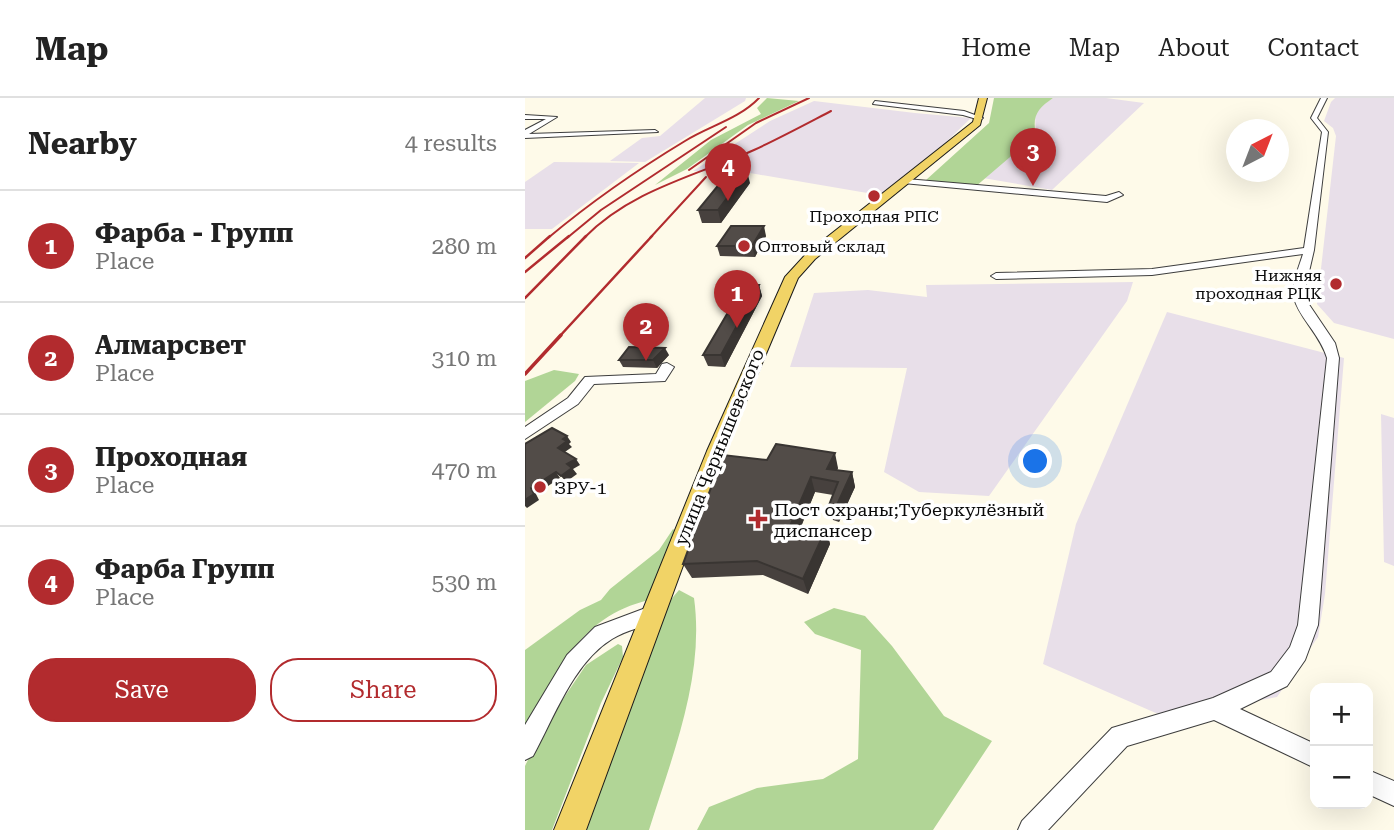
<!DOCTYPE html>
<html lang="en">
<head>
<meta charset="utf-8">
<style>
  body { margin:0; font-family:"Roboto Serif",serif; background:#f6f6f6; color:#222 }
  .controls { position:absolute; right:21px; bottom:21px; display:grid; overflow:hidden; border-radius:14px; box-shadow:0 7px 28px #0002 }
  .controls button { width:63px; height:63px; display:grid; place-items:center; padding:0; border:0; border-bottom:2px solid #e0e0e0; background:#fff; color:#222; font:35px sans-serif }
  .compass { position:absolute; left:701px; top:21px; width:63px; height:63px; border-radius:50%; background:#fff; box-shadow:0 7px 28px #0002; rotate:42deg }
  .you { position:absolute; left:511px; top:364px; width:24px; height:24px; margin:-18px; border:5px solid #fff; border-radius:50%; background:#1a73e8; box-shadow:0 0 0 10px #1a73e833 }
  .badge { display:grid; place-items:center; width:46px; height:46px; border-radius:50%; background:#b22b2e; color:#fff; font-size:23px; font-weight:700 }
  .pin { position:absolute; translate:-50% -58px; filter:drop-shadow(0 2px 4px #0008) }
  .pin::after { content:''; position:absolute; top:37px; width:24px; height:21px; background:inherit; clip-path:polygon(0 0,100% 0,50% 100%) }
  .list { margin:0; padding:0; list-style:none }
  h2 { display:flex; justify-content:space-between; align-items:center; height:91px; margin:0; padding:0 28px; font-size:30px }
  h2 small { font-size:23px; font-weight:400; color:#767676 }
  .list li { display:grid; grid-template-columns:46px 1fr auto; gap:21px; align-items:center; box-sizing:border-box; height:112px; padding:0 28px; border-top:2px solid #e0e0e0 }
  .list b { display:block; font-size:26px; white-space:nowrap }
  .list p { margin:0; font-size:23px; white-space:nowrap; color:#767676 }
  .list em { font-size:23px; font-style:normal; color:#767676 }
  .actions { display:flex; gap:14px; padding:21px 28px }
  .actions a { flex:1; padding:16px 0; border:2px solid #b22b2e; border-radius:28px; text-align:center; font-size:24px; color:#b22b2e }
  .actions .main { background:#b22b2e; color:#fff }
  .map { position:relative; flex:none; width:869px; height:732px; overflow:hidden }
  header { display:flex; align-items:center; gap:42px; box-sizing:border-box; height:98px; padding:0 35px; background:#fff; border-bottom:2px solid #e0e0e0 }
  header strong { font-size:33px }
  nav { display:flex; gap:38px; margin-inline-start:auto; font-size:24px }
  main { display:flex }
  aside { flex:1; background:#fff }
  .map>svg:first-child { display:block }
  .industrial { fill:#e8dfe9 }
  .forest { fill:#b1d596 }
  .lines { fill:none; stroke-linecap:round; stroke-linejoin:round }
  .minor-casing { stroke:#3d3d3d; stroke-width:2 }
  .major-casing { stroke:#1b1b1b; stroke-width:2 }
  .minor { fill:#fff; fill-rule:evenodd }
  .major { fill:#f1d366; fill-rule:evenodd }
  .rail-far2 { stroke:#b22b2e; stroke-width:2 }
  .rail-far1 { stroke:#b22b2e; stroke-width:2.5 }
  .rail { stroke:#b22b2e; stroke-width:3.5 }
  .wall { fill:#47413e }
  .shaded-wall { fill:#393532 }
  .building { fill:#524c48; stroke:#393532; stroke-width:2 }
  .poi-dot { fill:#b22b2e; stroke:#fff; stroke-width:2.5 }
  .labels { text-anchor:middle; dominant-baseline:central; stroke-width:7; stroke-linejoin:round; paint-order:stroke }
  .far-poi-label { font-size:16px; fill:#0a0a0a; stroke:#fff }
  .street-label { font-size:18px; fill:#0a0a0a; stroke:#fff }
  .poi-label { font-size:18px; fill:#0a0a0a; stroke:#fff; text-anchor:start }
</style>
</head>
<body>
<header>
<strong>Map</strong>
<nav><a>Home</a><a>Map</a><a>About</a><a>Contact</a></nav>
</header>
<main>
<aside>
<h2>Nearby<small>4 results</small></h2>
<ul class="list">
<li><span class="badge">1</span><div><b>Фарба - Групп</b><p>Place</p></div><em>280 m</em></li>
<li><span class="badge">2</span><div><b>Алмарсвет</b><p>Place</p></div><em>310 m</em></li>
<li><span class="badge">3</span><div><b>Проходная</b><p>Place</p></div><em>470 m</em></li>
<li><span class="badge">4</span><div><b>Фарба Групп</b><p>Place</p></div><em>530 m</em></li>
</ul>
<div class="actions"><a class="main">Save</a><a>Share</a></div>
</aside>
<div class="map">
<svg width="869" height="732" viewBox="0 0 869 732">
  <rect width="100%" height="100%" fill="#fefae9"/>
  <!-- industrial -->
  <g class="industrial">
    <polygon points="180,0 221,0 220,3 120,64 85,63 117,40 135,38"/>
    <polygon points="528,0 581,0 619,5 527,92 458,80 511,38 510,16 513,10"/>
    <polygon points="810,0 869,0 869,241 809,225 792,206 811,38 808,30 799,23 806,4"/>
    <polygon points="289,3 390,15 446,20 419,46 354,97 225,75 168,73 245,23"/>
    <polygon points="29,64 114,65 27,131 0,131 0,84"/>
    <polygon points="608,184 602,203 464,398 394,394 359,374 382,270 265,269 289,195 343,192 402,199 401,187"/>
    <polygon points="642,214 819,260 800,496 793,539 752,599 640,619 518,566 551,426"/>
    <polygon points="856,316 869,320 869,468 859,464"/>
  </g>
  <!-- forest -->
  <g class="forest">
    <polygon points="242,0 274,3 223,27 162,71 130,87 186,42 236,16 232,10"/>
    <path d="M469,0H528C512,11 507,18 511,37L450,89L402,84L401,82L464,25Z"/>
    <polygon points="29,272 54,276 50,283 0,324 0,283"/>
    <path d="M148,431L152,434L124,502C52,519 32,576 0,635V552L55,512L76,502L85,491L134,452Z"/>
    <path d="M154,492L169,500C180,579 147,658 124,732H61L143,505Z"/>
    <polygon points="309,510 340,518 367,548 419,618 467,643 408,732 172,732 184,709 232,690 298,681 333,661 336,552 290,536 279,524"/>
    <polygon points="93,546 97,548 98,559 76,605 27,732 0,732 0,668 19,629 61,567"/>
  </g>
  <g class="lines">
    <!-- minor casing -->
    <g class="minor-casing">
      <g id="minor">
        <path d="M796,0H802L792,20L803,34L789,152L780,191L781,202L810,245L814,260L793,527L780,562L762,588L715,611L790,646V670L689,622L602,648L523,732H493L497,723L587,630L688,600L746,574L765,549L773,527L802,260C795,236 774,220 769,200C766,187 774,169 778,156L627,177L471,181L466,178L471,175L627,171L779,150L797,34L786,20Z"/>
        <polygon points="350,3 439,13 458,20 455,22 438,17 348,6"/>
        <polygon points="0,17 32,19 4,36 130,32 133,34 0,40 0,32 21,21 0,21"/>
        <polygon points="381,81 581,98 594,94 598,97 582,104 378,85"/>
        <polygon points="142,265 149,269 140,283 69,286 53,306 0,341 0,329 43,300 60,279 131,276 137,266"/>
        <path d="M126,508L133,511L136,517L133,523C118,529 101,532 87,541C48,565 29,620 8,658L0,662V627L42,557L70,529Z"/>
        <polygon points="843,672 869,683 869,708 843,696"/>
      </g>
    </g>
    <!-- major casing -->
    <g class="major-casing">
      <polygon id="major" points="454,0 462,0 455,27 290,161 273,180 200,353 61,732 29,732 182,353 260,179 282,155 448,24"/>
    </g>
    <!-- minor -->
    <use href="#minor" class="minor"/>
    <!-- major -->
    <use href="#major" class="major"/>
    <!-- rail-far2 -->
    <g class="rail-far2">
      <polyline points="164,72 231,25 284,0"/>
      <path d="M23,140C66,104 112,72 160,43C184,28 214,21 234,0"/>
      <polyline points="42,140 76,112 201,29"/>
      <path d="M59,140C106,92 170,78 229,52C255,40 281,26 306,13"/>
      <polyline points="125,140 181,79"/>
    </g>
    <!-- rail-far1 -->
    <g class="rail-far1">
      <polyline points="0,160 25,138"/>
      <polyline points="0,174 44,138"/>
      <polyline points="0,200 61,138"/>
      <polyline points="34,239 127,138"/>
    </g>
    <!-- rail -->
    <polyline class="rail" points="0,276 36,237"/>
  </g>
  <!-- wall -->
  <g class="wall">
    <polygon points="225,85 196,125 177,125 173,112"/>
    <polygon points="241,138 230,159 195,158 192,148"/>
    <polygon points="234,187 237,198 200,269 183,268 178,257"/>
    <polygon points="144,257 132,270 98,269 94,262"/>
    <polygon points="198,357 313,370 312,372 327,374 330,389 314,424 308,422 304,407 308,397 290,394 276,429 301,431 305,446 283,496 238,477 167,480 158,466"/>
  </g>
  <!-- shaded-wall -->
  <g class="shaded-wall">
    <polygon points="222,73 225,85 196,125 193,112"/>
    <polygon points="239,128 241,138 230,159 227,148"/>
    <polygon points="234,187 237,198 200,269 196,257"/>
    <polygon points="140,250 144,257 132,270 128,262"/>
    <polygon points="42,338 46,344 44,346 47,349 37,356 33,350 38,341"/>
    <polygon points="310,355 313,370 307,383 302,371"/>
    <polygon points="51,361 55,367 48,371 52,376 41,384 36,378 42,366"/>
    <polygon points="31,374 35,380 11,396 14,402 2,410 0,408 0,402 6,390"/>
    <polygon points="327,374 330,389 314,424 311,409"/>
    <polygon points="286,379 290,394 270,443 265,428"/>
    <polygon points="301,431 305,446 283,496 278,481"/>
  </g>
  <!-- building -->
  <g class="building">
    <polygon points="205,73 222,73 193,112 173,112"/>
    <polygon points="206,128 239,128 227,148 192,148"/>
    <polygon points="219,187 234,187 196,257 178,257"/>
    <polygon points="104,249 140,250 128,262 94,262"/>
    <polygon points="27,330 42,338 38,341 42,343 33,350 51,361 42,366 47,370 36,378 31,374 6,390 9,396 0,402 0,346"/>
    <polygon points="251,346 310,355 302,371 327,374 311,409 304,407 313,384 286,379 265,428 301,431 278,481 232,463 158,466 198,357 242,362"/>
  </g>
  <!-- markers -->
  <g class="poi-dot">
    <circle cx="349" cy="98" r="7"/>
    <circle cx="219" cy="148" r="7"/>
    <circle cx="811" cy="186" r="7"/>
    <circle cx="15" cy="389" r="7"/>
    <path d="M229.5 410.5h7v7h7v7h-7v7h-7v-7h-7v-7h7z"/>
  </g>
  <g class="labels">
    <!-- far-poi labels -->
    <g class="far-poi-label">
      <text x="349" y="118">Проходная РПС</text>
      <text x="233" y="148" text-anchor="start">Оптовый склад</text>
      <text x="797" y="177" text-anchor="end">Нижняя<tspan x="797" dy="18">проходная РЦК</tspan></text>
    </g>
    <!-- street labels -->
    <g class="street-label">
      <text transform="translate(194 349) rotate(-68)">улица Чернышевского</text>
    </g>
    <!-- poi labels -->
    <g class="poi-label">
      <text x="29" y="389">ЗРУ-1</text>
      <text x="249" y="411">Пост охраны;Туберкулёзный<tspan x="249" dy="21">диспансер</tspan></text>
    </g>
  </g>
</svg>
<div class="controls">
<button>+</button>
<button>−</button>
</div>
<svg class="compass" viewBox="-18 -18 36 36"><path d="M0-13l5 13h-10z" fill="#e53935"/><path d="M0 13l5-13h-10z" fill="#767676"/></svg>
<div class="you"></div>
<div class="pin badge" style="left:212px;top:230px">1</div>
<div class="pin badge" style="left:121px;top:263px">2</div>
<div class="pin badge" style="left:508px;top:88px">3</div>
<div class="pin badge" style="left:203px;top:103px">4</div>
</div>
</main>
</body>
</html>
